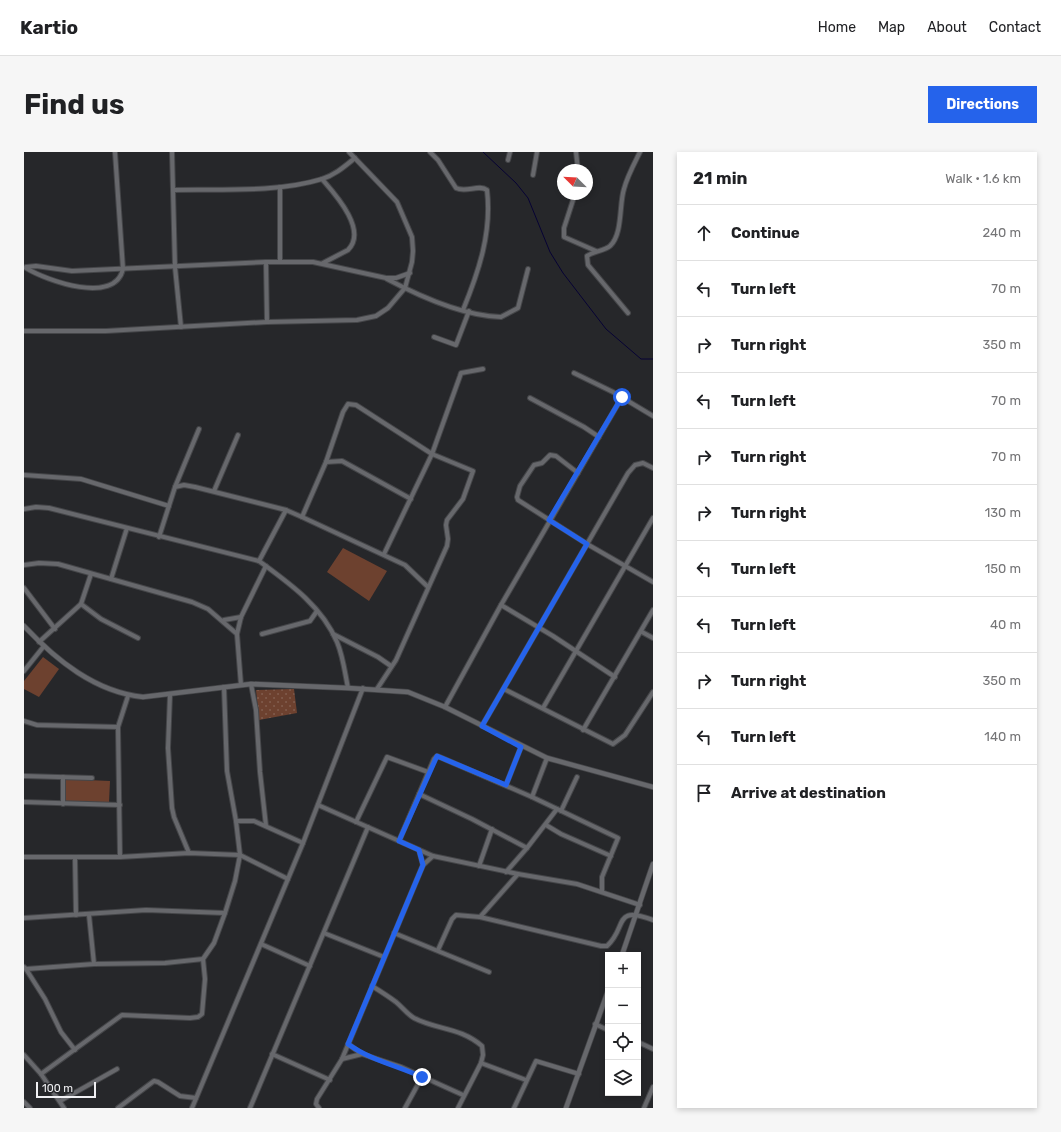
<!DOCTYPE html>
<html lang="en">
<head>
<meta charset="utf-8">
<style>
  body { margin:0; font-family:Rubik,sans-serif; background:#f6f6f6; color:#202124 }
  .controls { position:absolute; right:12px; bottom:12px; display:grid; overflow:hidden; border-radius:0px; box-shadow:0 2px 6px #0003 }
  .controls button { width:36px; height:36px; display:grid; place-items:center; padding:0; border:0; border-bottom:1px solid #e0e0e0; background:#fff; color:#202124; font:20px sans-serif }
  .compass { position:absolute; left:533px; top:12px; width:36px; height:36px; border-radius:50%; background:#fff; box-shadow:0 2px 6px #0003; rotate:294deg }
  .scale { position:absolute; left:12px; bottom:10px; width:60px; box-sizing:border-box; padding-left:4px; border:2px solid #f0f0f3; border-top:0; font-size:11px; line-height:14px; white-space:nowrap; color:#f0f0f3; -webkit-text-stroke:3px #26272a; paint-order:stroke }
  .stop { position:absolute; width:12px; height:12px; margin:-9px; border:3px solid #2563eb; border-radius:50%; background:#fff }
  .stop.end { background:#2563eb; border-color:#fff; box-shadow:0 1px 4px #0008 }
  .list { margin:0; padding:0; list-style:none }
  h2 { display:flex; justify-content:space-between; align-items:center; height:52px; margin:0; padding:0 16px; font-size:17px }
  h2 small { font-size:13px; font-weight:400; color:#757577 }
  .list li { display:grid; grid-template-columns:26px 1fr auto; gap:12px; align-items:center; box-sizing:border-box; height:56px; padding:0 16px; border-top:1px solid #e0e0e0 }
  .list b { display:block; font-size:15px; white-space:nowrap }
  .list em { font-size:13px; font-style:normal; color:#757577 }
  .icon { flex:none; width:22px; height:22px; fill:none; stroke:currentColor; stroke-width:2; stroke-linecap:round; stroke-linejoin:round }
  .map { position:relative; flex:none; width:629px; height:956px; overflow:hidden; border-radius:0px }
  header { display:flex; align-items:center; gap:24px; box-sizing:border-box; height:56px; padding:0 20px; background:#fff; border-bottom:1px solid #e0e0e0 }
  header strong { font-size:19px }
  nav { display:flex; gap:22px; margin-inline-start:auto; font-size:14px }
  .intro { display:flex; align-items:center; justify-content:space-between; box-sizing:border-box; height:96px; padding:0 24px }
  h1 { margin:0; font-size:28px }
  .button { padding:10px 18px; border-radius:0px; background:#2563eb; color:#fff; font-size:14px; font-weight:700 }
  main { display:flex; gap:24px; padding:0 24px }
  aside { flex:1; background:#fff; border-radius:0px; box-shadow:0 2px 6px #0003 }
  .map>svg:first-child { display:block }
  .park { fill:url(#park-dots) }
  .pitch { fill:#6d412f }
  .lines { fill:none; stroke-linecap:round; stroke-linejoin:round }
  .stream { stroke:#060234; stroke-width:1 }
  .minor-casing { stroke:#454649; stroke-width:6 }
  .tertiary-casing { stroke:#454649; stroke-width:6 }
  .minor { stroke:#67686c; stroke-width:4 }
  .tertiary { stroke:#67686c; stroke-width:4.5 }
  .route { stroke:#2563eb; stroke-width:5 }
</style>
</head>
<body>
<header>
<strong>Kartio</strong>
<nav><a>Home</a><a>Map</a><a>About</a><a>Contact</a></nav>
</header>
<div class="intro"><h1>Find us</h1><a class="button">Directions</a></div>
<main>
<div class="map">
<svg width="629" height="956" viewBox="0 0 629 956">
  <defs>
    <pattern id="park-dots" width="8" height="8" patternUnits="userSpaceOnUse"><rect width="8" height="8" fill="#6d412f"/><path d="M2 2h.1M6 6h.1" fill="none" stroke="#825d4e" stroke-width="1.8" stroke-linecap="round"/></pattern>
  </defs>
  <rect width="100%" height="100%" fill="#26272a"/>
  <!-- park -->
  <polygon class="park" points="270,537 273,561 235,568 232,538"/>
  <!-- pitch -->
  <g class="pitch">
    <polygon points="319,396 363,419 345,449 303,420"/>
    <polygon points="19,505 35,517 15,545 0,537 0,529"/>
    <polygon points="41,627 86,629 85,651 40,649"/>
  </g>
  <g class="lines">
    <!-- stream -->
    <polyline class="stream" points="459,0 492,31 504,46 526,100 539,121 582,177 617,207 629,207"/>
    <!-- minor casing -->
    <g class="minor-casing">
      <g id="minor">
        <polyline points="148,0 151,115 157,175"/>
        <path d="M406,0L414,8L432,36C442,41 455,32 463,38C468,80 455,119 439,158"/>
        <polyline points="552,0 554,18"/>
        <polyline points="484,8 486,0"/>
        <polyline points="509,23 513,0"/>
        <path d="M298,27C311,42 344,78 324,98L299,111"/>
        <path d="M149,38C196,37 252,41 298,27C311,23 321,14 331,6"/>
        <polyline points="551,42 540,76 540,85 572,99"/>
        <polyline points="242,110 243,170"/>
        <polyline points="256,110 256,35"/>
        <polyline points="2,115 12,114 48,119 242,110 289,110 362,126 372,126 386,121"/>
        <path d="M2,116C23,129 91,153 99,117L91,0"/>
        <path d="M363,127C395,144 440,164 477,165L494,156L504,117"/>
        <path d="M604,161L564,113L563,104C570,99 580,99 586,94C599,82 595,52 600,37C603,25 610,12 616,0"/>
        <polyline points="0,179 82,179 243,170 333,168 352,164 364,156 381,136 388,110 389,99 388,85 373,50 325,0"/>
        <polyline points="410,185 432,193 445,159"/>
        <polyline points="550,221 589,240 629,264"/>
        <polyline points="506,246 560,275 575,285"/>
        <polyline points="302,310 318,309 387,347"/>
        <polyline points="554,321 532,304 526,303 518,311 510,313 496,334 493,345 494,348 563,392 629,430"/>
        <polyline points="0,323 57,327 145,354"/>
        <polyline points="151,335 175,277"/>
        <polyline points="190,339 214,283"/>
        <path d="M0,357L12,355L25,356L235,409C265,431 298,454 313,490C319,504 321,521 324,536"/>
        <polyline points="278,365 302,310 319,260 324,252 332,253 408,302 449,319 439,347 423,368 422,373 424,387 423,394 372,508 353,537"/>
        <polyline points="135,385 151,335 160,333 171,335 262,358 278,365 381,413 404,435"/>
        <polyline points="360,402 408,302 436,224 437,221 459,217"/>
        <polyline points="235,409 262,358"/>
        <polyline points="0,413 15,411 34,412 168,450 184,457 213,482 217,533"/>
        <polyline points="87,427 103,376"/>
        <polyline points="0,436 31,477"/>
        <polyline points="57,452 77,467 114,486"/>
        <polyline points="477,453 529,484 591,525"/>
        <polyline points="200,468 217,465"/>
        <polyline points="618,480 629,486"/>
        <polyline points="213,482 217,465 242,414"/>
        <polyline points="238,482 286,469 293,459"/>
        <polyline points="309,482 354,505 367,514"/>
        <polyline points="15,490 57,452 67,422"/>
        <polyline points="0,519 20,494"/>
        <polyline points="227,532 232,558 236,620 242,674"/>
        <polyline points="480,537 589,592 601,583 629,540"/>
        <polyline points="146,543 144,596 148,656 150,665 165,701"/>
        <polyline points="421,555 477,453 598,245"/>
        <polyline points="519,556 629,366"/>
        <polyline points="0,569 13,573 94,575"/>
        <polyline points="458,574 604,321 611,313 619,311 629,316"/>
        <polyline points="559,578 629,458"/>
        <polyline points="0,624 68,626"/>
        <polyline points="482,633 497,595"/>
        <polyline points="395,642 448,667 503,696"/>
        <polyline points="508,645 523,606"/>
        <polyline points="0,650 96,653"/>
        <polyline points="39,652 39,625"/>
        <polyline points="294,653 409,704 494,722 553,732 616,753"/>
        <polyline points="537,659 553,625"/>
        <polyline points="212,669 230,669 279,691"/>
        <polyline points="332,670 363,605 404,620"/>
        <polyline points="522,673 537,682 587,704"/>
        <polyline points="375,689 410,607 413,604 418,606 508,645 594,686 578,725 578,740"/>
        <polyline points="395,698 399,713"/>
        <polyline points="0,705 96,705 165,701 216,703 264,727"/>
        <polyline points="51,705 52,763"/>
        <polyline points="96,705 94,575 104,544"/>
        <polyline points="455,714 468,677"/>
        <polyline points="482,720 503,696 533,657"/>
        <polyline points="456,765 494,722"/>
        <polyline points="0,766 122,758 201,761 211,729 216,703 212,669 203,619 200,535"/>
        <polyline points="300,781 360,805"/>
        <polyline points="370,781 465,820"/>
        <polyline points="237,792 286,814"/>
        <path d="M414,798L428,767L432,763L456,765L577,794H583C604,775 588,753 629,768"/>
        <polyline points="70,812 141,811 179,807 190,791 201,761"/>
        <polyline points="0,815 2,817 70,812 65,763"/>
        <polyline points="2,817 21,847 37,880 51,898"/>
        <path d="M348,834C356,839 364,844 372,850C378,855 383,862 390,866C413,878 436,875 458,894L459,903L457,911L434,956"/>
        <polyline points="571,872 584,878"/>
        <polyline points="614,890 629,897"/>
        <polyline points="324,892 338,902 377,915 439,943"/>
        <polyline points="248,902 306,928"/>
        <polyline points="0,903 17,922 40,956"/>
        <polyline points="318,907 338,902"/>
        <polyline points="457,911 502,928"/>
        <polyline points="17,922 98,863 166,866 174,865 178,862 181,827 179,807"/>
        <polyline points="36,949 93,917"/>
        <polyline points="0,950 6,956"/>
        <polyline points="94,956 130,929 134,930 156,944 172,946"/>
        <polyline points="168,956 279,691 339,536"/>
        <polyline points="226,956 344,675"/>
        <polyline points="295,956 292,952 293,947 318,907 399,713 409,704"/>
        <polyline points="381,956 398,925"/>
        <polyline points="490,956 512,909 555,922"/>
        <polyline points="620,956 629,935"/>
      </g>
    </g>
    <!-- tertiary casing -->
    <g class="tertiary-casing">
      <g id="tertiary">
        <path d="M0,474C32,508 71,540 119,545L227,532L324,536L384,540L421,555L523,606L629,635"/>
        <polyline points="598,803 629,712"/>
        <polyline points="542,956 584,839"/>
      </g>
    </g>
    <!-- minor -->
    <use href="#minor" class="minor"/>
    <!-- tertiary -->
    <use href="#tertiary" class="tertiary"/>
  </g>
  <g class="lines">
    <!-- route -->
    <path class="route" d="M398,925C374,914 346,908 324,892L399,713L395,698L375,689L413,604L482,633L497,595L458,574L563,392L525,368L598,245"/>
  </g>
</svg>
<div class="controls">
<button>+</button>
<button>−</button>
<button><svg class="icon" aria-label="locate" viewBox="0 0 24 24"><circle cx="12" cy="12" r="6"/><path d="M12 2v4M12 18v4M2 12h4M18 12h4"/></svg></button>
<button><svg class="icon" aria-label="layers" viewBox="0 0 24 24"><path d="M12 4l9 5-9 5-9-5zM3 14l9 5 9-5"/></svg></button>
</div>
<svg class="compass" viewBox="-18 -18 36 36"><path d="M0-13l5 13h-10z" fill="#e53935"/><path d="M0 13l5-13h-10z" fill="#757577"/></svg>
<div class="scale">100 m</div>
<div class="stop" style="left:598px;top:245px"></div>
<div class="stop end" style="left:398px;top:925px"></div>
</div>
<aside>
<h2>21 min<small>Walk · 1.6 km</small></h2>
<ul class="list">
<li><svg class="icon" aria-label="ahead" viewBox="0 0 24 24"><path d="M12 20V5M6 11l6-6 6 6"/></svg><div><b>Continue</b></div><em>240 m</em></li>
<li><svg class="icon" aria-label="left" viewBox="0 0 24 24"><path d="M17 20v-9H6M10 6l-5 5 5 5"/></svg><div><b>Turn left</b></div><em>70 m</em></li>
<li><svg class="icon" aria-label="right" viewBox="0 0 24 24"><path d="M7 20v-9h11M14 6l5 5-5 5"/></svg><div><b>Turn right</b></div><em>350 m</em></li>
<li><svg class="icon" aria-label="left" viewBox="0 0 24 24"><path d="M17 20v-9H6M10 6l-5 5 5 5"/></svg><div><b>Turn left</b></div><em>70 m</em></li>
<li><svg class="icon" aria-label="right" viewBox="0 0 24 24"><path d="M7 20v-9h11M14 6l5 5-5 5"/></svg><div><b>Turn right</b></div><em>70 m</em></li>
<li><svg class="icon" aria-label="right" viewBox="0 0 24 24"><path d="M7 20v-9h11M14 6l5 5-5 5"/></svg><div><b>Turn right</b></div><em>130 m</em></li>
<li><svg class="icon" aria-label="left" viewBox="0 0 24 24"><path d="M17 20v-9H6M10 6l-5 5 5 5"/></svg><div><b>Turn left</b></div><em>150 m</em></li>
<li><svg class="icon" aria-label="left" viewBox="0 0 24 24"><path d="M17 20v-9H6M10 6l-5 5 5 5"/></svg><div><b>Turn left</b></div><em>40 m</em></li>
<li><svg class="icon" aria-label="right" viewBox="0 0 24 24"><path d="M7 20v-9h11M14 6l5 5-5 5"/></svg><div><b>Turn right</b></div><em>350 m</em></li>
<li><svg class="icon" aria-label="left" viewBox="0 0 24 24"><path d="M17 20v-9H6M10 6l-5 5 5 5"/></svg><div><b>Turn left</b></div><em>140 m</em></li>
<li><svg class="icon" aria-label="arrive" viewBox="0 0 24 24"><path d="M6 21V4h12l-3 4 3 4H6"/></svg><div><b>Arrive at destination</b></div></li>
</ul>
</aside>
</main>
</body>
</html>
